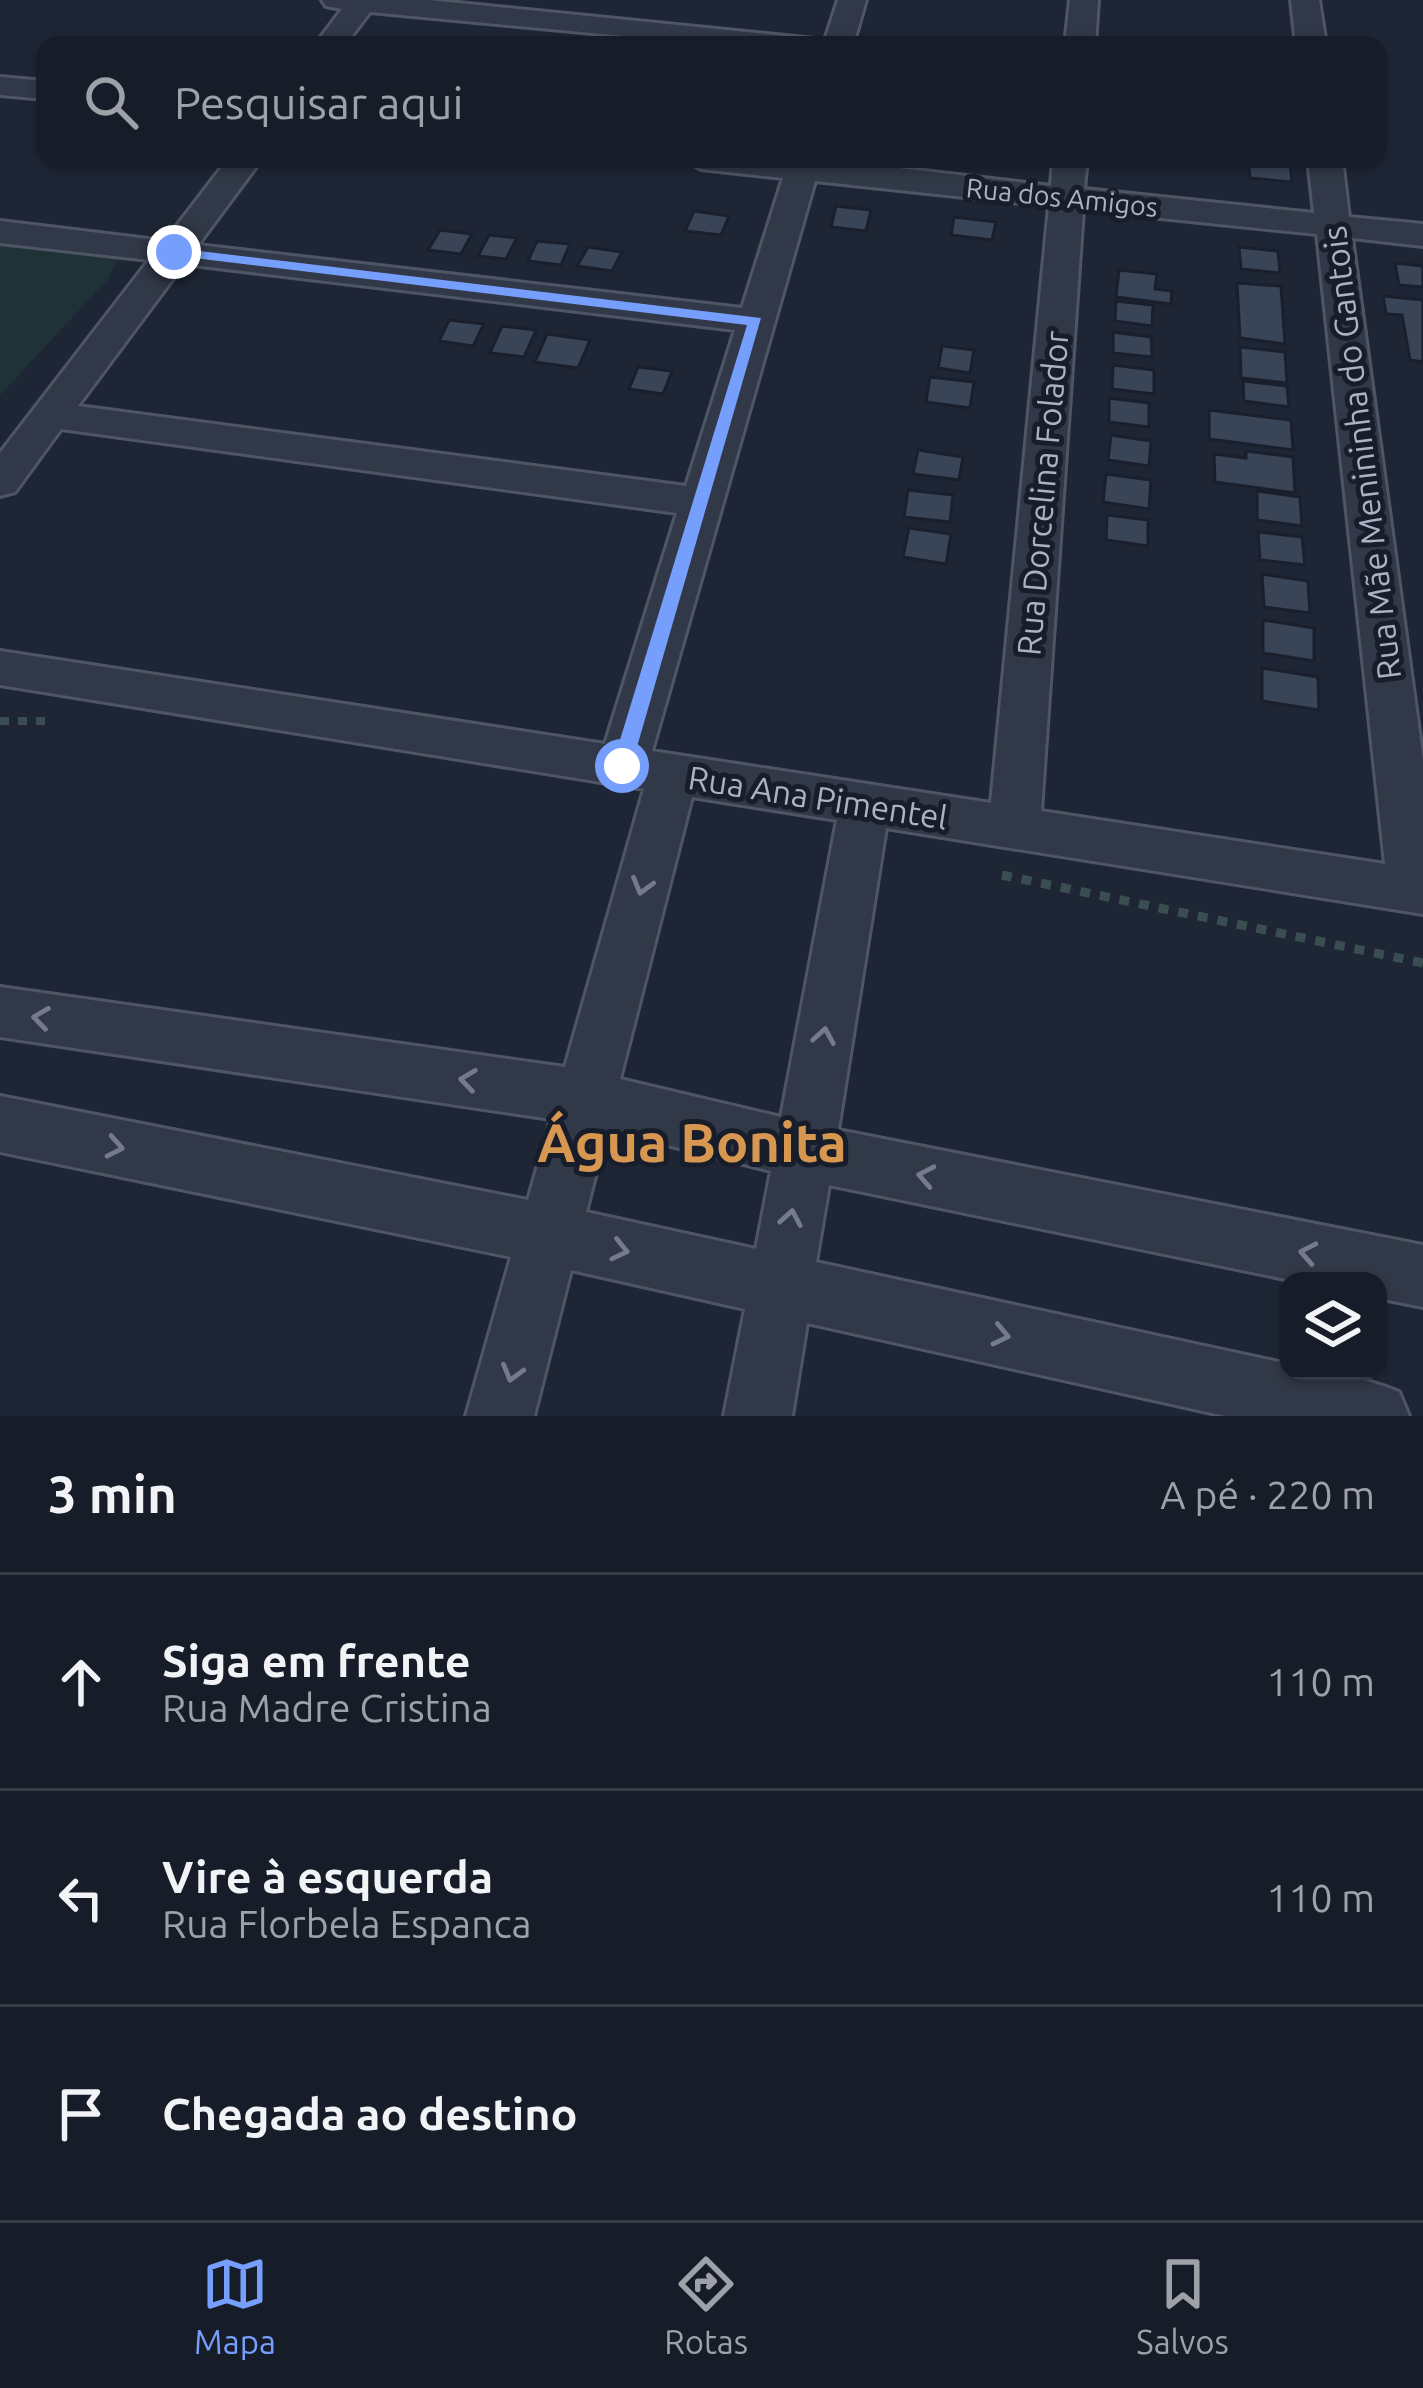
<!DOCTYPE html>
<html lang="pt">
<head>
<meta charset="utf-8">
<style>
  body { margin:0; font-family:Ubuntu,sans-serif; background:#232934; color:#f1f3f6 }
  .controls { position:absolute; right:36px; bottom:36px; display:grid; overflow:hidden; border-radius:24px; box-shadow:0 3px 9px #0004 }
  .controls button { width:108px; height:108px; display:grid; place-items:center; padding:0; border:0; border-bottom:3px solid #353a45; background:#161c28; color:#f1f3f6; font:60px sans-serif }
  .stop { position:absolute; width:36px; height:36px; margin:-27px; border:9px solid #769ffd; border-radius:50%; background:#fff }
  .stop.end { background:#769ffd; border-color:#fff; box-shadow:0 3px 12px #0008 }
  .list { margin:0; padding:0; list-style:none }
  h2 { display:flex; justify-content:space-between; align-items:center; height:156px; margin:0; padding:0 48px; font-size:51px }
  h2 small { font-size:39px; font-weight:400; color:#9ea1a8 }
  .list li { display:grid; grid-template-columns:78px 1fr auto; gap:36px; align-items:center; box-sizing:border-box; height:216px; padding:0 48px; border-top:3px solid #353a45 }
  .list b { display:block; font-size:45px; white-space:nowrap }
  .list p { margin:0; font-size:39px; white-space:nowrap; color:#9ea1a8 }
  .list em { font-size:39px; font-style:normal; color:#9ea1a8 }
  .icon { flex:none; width:66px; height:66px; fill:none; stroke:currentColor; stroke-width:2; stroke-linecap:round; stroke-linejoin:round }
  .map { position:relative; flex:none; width:1423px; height:1416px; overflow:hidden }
  .search { position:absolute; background:#161c28; box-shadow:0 3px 9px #0004; left:36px; right:36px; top:36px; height:132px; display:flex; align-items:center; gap:30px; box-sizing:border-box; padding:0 42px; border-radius:24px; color:#9ea1a8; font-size:45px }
  .sheet { height:804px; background:#161c28 }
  nav { display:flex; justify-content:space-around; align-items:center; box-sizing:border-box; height:168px; border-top:3px solid #353a45; background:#161c28; font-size:33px; color:#9ea1a8 }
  nav a { display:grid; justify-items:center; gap:6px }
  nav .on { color:#769ffd }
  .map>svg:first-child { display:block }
  .green { fill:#1f3237 }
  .building { fill:#394457; stroke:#191f2d; stroke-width:3 }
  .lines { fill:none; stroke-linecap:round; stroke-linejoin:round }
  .minor-casing { stroke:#4e5565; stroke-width:6 }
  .path-far1 { stroke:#3a4e52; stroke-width:8; stroke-dasharray:9 9; stroke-linecap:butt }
  .path { stroke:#3a4e52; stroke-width:9; stroke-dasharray:10 10; stroke-linecap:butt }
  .minor { fill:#313847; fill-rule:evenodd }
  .oneway { stroke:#747b8c }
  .route { fill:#769ffd }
  .labels { text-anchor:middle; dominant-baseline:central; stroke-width:10; stroke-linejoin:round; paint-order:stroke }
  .far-street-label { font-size:27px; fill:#aab2c4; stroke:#171d2b }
  .street-label { font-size:33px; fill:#aab2c4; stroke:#171d2b }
  .near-district-label { font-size:54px; font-weight:bold; fill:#d89751; stroke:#171d2b }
</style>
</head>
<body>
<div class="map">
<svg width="1423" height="1416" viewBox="0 0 1423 1416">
  <rect width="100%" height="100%" fill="#1e2636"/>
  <!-- green -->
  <polygon class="green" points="0,230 121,250 108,279 0,395"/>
  <!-- building -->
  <g class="building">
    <polygon points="1248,160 1290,163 1292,182 1250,178"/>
    <polygon points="836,206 871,210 866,231 831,227"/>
    <polygon points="694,211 729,216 721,235 685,231"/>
    <polygon points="954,217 996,222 992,240 951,235"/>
    <polygon points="440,230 472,234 461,254 428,250"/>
    <polygon points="489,235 517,238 506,259 478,256"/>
    <polygon points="537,241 570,244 561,265 528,261"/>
    <polygon points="588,247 622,252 612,271 577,266"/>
    <polygon points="1239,247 1278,251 1280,273 1241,269"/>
    <polygon points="1395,263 1423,266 1423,287 1399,285"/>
    <polygon points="1119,270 1157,274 1155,289 1172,291 1171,304 1116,297"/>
    <polygon points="1237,283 1281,286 1285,344 1240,338"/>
    <polygon points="1383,296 1423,300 1423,362 1410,360 1402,315 1386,314"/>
    <polygon points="1116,301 1153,305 1152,326 1115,321"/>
    <polygon points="449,320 484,324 473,346 439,341"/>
    <polygon points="502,326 536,330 524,357 490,353"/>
    <polygon points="1113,332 1151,337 1152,357 1113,353"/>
    <polygon points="547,334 590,340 578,368 535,362"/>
    <polygon points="942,346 974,350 970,373 938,368"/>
    <polygon points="1240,347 1285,352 1287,383 1241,378"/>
    <polygon points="1113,365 1154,370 1154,394 1112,389"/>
    <polygon points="638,367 672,371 663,394 629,389"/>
    <polygon points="930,377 974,382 970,408 926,402"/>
    <polygon points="1243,381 1287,386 1289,407 1244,401"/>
    <polygon points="1109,398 1149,403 1149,427 1109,422"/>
    <polygon points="1209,410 1291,420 1293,450 1209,439"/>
    <polygon points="1111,435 1151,441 1149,466 1108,460"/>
    <polygon points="918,450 963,457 959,480 913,474"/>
    <polygon points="1246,451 1293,457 1295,493 1215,482 1214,454 1246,458"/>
    <polygon points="1106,474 1151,480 1149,509 1103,502"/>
    <polygon points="908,490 953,495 950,522 904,517"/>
    <polygon points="1257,491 1300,497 1302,526 1257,520"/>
    <polygon points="1107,515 1148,520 1148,546 1106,540"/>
    <polygon points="909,528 951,534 946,564 903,557"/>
    <polygon points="1258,532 1302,537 1305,565 1260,560"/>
    <polygon points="1262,574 1308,581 1310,613 1264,607"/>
    <polygon points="1263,620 1314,628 1314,661 1263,653"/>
    <polygon points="1262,668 1318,677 1319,710 1262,701"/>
  </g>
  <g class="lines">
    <!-- minor casing -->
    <g class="minor-casing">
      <g id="minor">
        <polygon points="322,0 429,0 825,40 838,0 866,0 853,45 718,45 370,12 345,45 315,45 342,9 326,6"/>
        <polygon points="1070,0 1098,0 1095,45 1065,45"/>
        <polygon points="1291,0 1319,0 1326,45 1296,45"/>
        <polygon points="0,77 45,81 45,99 0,95"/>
        <path d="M228,159H262L198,245L742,308L783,178L701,169L684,159H822L1051,186L1053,159H1087L1084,189L1314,213L1308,159H1342L1349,217L1423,224V246L1352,238L1423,761V914L886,828L838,1130L1423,1245V1307L1378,1298V1281H1295L829,1185L816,1262L1288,1364V1371C1327,1371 1363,1377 1399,1392L1409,1416H1225L807,1323L792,1416H724L745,1309L571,1270L534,1416H466L511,1257L0,1152V1096L528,1200L551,1119L0,1037V987L565,1067L644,789L0,685V651L605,744L677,513L61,429L15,492L0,496V453L149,260L0,243V221L165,241ZM815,181L1049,206L991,803L652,751ZM1083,210L1317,234L1385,864L1041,811ZM184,264L735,330L686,486L78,406ZM692,797L837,820L781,1117L620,1079ZM607,1130L771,1171L756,1249L586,1212Z"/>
      </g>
    </g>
    <!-- path-far1 -->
    <polyline class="path-far1" points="0,721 52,721"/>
    <!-- path -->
    <polyline class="path" points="1002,875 1423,963"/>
    <!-- minor -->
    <use href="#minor" class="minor"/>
  </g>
  <!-- one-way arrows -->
  <defs><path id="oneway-chevron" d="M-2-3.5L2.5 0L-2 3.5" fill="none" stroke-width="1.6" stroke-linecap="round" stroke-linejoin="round" transform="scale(3)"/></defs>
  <g class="oneway">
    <use href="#oneway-chevron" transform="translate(642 886) rotate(106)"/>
    <use href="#oneway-chevron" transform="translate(41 1018) rotate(-172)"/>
    <use href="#oneway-chevron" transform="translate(824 1036) rotate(-80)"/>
    <use href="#oneway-chevron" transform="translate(468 1080) rotate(-172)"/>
    <use href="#oneway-chevron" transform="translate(115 1147) rotate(11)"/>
    <use href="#oneway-chevron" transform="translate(926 1176) rotate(-169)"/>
    <use href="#oneway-chevron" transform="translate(791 1218) rotate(-80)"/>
    <use href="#oneway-chevron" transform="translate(620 1250) rotate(13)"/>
    <use href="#oneway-chevron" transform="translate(1308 1253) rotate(-169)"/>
    <use href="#oneway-chevron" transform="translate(1001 1335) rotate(12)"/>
    <use href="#oneway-chevron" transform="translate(512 1373) rotate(106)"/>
  </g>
  <!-- route -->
  <polygon class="route" points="174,248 761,318 630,771 622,773 612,766 747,325 169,255"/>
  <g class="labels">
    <!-- far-street labels -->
    <g class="far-street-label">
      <text transform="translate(1062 197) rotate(6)">Rua dos Amigos</text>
    </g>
    <!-- street labels -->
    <g class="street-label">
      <text transform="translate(1361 453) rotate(-97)">Rua Mãe Menininha do Gantois</text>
      <text transform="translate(1042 493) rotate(-85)">Rua Dorcelina Folador</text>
      <text transform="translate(818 797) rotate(9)">Rua Ana Pimentel</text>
    </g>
    <!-- near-district labels -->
    <g class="near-district-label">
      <text x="692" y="1142">Água Bonita</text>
    </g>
  </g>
</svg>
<div class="controls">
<button><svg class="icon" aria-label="layers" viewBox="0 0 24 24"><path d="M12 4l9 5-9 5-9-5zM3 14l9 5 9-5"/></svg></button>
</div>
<div class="stop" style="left:622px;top:766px"></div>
<div class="stop end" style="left:174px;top:252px"></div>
<div class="search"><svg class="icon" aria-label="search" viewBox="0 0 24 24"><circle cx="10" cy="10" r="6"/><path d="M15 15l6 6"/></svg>Pesquisar aqui</div>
</div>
<section class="sheet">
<h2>3 min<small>A pé · 220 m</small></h2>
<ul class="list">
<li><svg class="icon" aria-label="ahead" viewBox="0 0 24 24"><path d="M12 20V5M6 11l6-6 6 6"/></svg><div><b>Siga em frente</b><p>Rua Madre Cristina</p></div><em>110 m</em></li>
<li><svg class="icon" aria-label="left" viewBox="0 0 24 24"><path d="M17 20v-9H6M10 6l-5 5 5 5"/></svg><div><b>Vire à esquerda</b><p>Rua Florbela Espanca</p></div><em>110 m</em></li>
<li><svg class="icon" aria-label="arrive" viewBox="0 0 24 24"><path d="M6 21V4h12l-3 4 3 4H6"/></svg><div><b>Chegada ao destino</b></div></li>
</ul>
</section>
<nav>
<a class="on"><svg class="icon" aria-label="map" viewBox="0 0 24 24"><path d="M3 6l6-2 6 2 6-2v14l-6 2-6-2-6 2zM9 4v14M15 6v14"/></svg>Mapa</a>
<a><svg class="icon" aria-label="directions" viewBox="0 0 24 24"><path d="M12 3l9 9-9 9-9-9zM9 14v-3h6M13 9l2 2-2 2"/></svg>Rotas</a>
<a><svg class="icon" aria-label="saved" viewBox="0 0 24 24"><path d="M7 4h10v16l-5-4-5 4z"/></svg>Salvos</a>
</nav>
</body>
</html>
